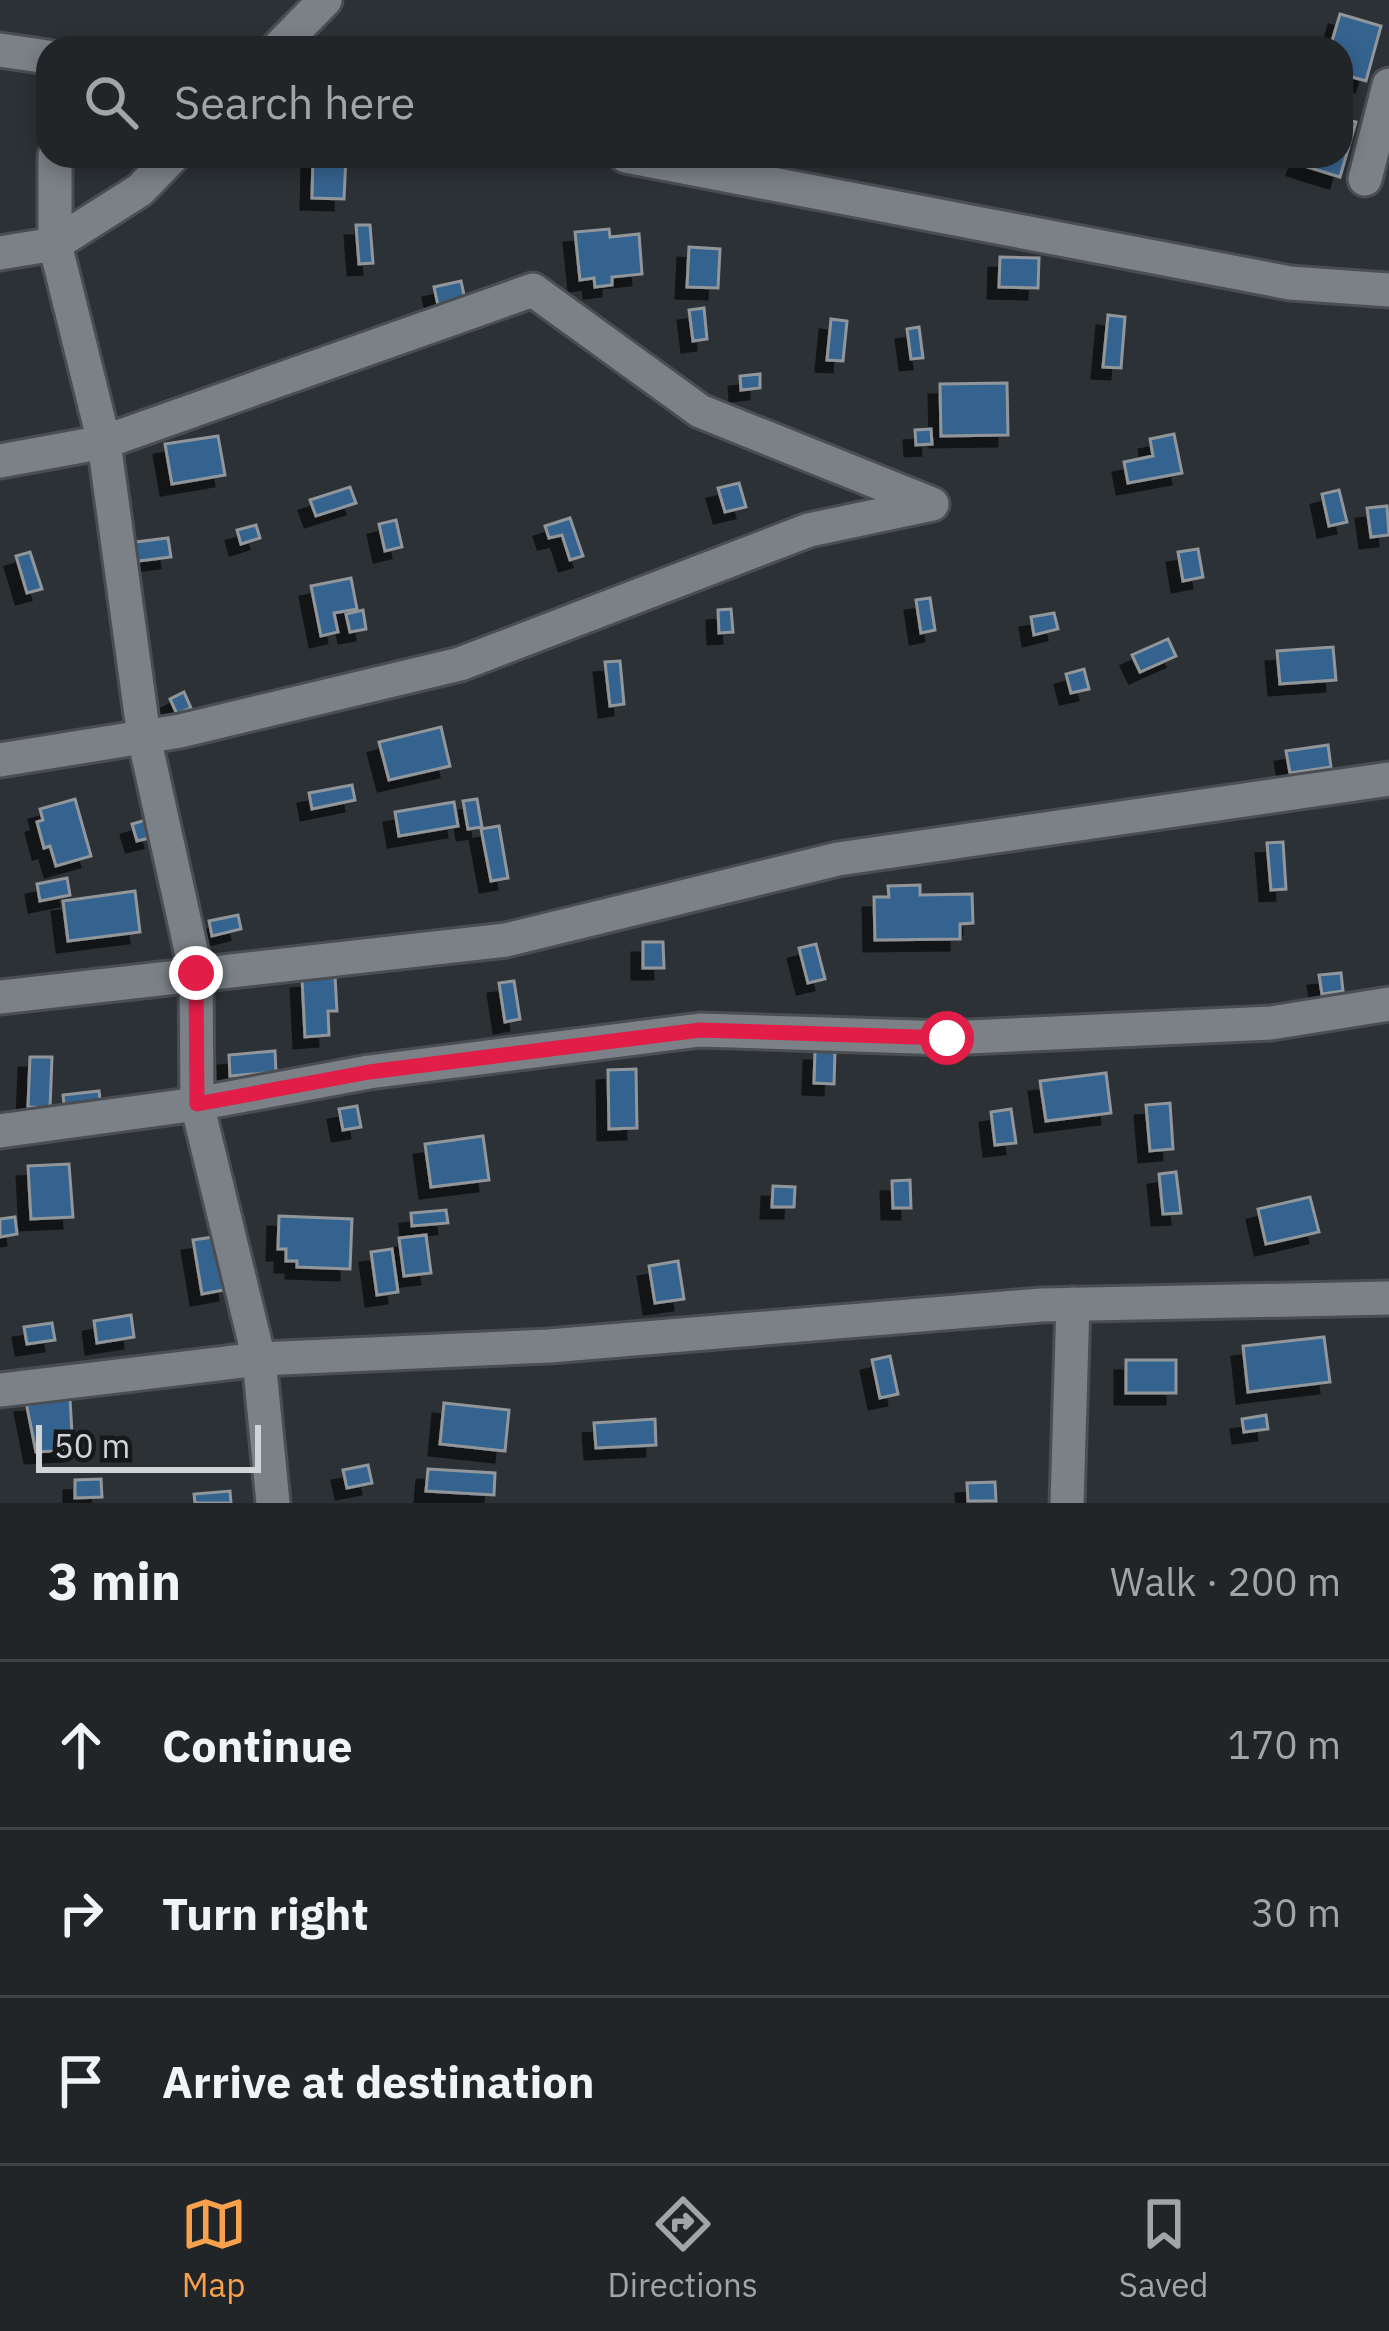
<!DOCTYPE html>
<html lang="en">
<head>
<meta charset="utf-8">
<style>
  body { margin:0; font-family:"IBM Plex Sans",sans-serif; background:#2d3134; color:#f1f3f6 }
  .scale { position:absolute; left:36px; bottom:30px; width:225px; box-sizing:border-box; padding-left:12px; border:6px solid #d1d4d7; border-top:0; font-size:33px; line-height:42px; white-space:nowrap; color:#d1d4d7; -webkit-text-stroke:9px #16181a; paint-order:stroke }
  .stop { position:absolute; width:36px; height:36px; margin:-27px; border:9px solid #e11d48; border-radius:50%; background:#fff }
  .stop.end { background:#e11d48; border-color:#fff; box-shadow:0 3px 12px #0008 }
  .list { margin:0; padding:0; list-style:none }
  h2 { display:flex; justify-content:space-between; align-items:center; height:156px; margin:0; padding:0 48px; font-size:51px }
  h2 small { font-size:39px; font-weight:400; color:#a2a5a8 }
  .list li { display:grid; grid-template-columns:78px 1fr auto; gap:36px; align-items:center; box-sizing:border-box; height:168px; padding:0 48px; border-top:3px solid #3e4245 }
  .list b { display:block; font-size:45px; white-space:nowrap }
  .list em { font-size:39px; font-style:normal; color:#a2a5a8 }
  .icon { flex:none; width:66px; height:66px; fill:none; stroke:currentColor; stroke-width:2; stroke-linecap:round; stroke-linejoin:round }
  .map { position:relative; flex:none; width:1389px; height:1503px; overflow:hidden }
  .search { position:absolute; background:#212528; box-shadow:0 6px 18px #0003; left:36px; right:36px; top:36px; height:132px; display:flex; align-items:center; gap:30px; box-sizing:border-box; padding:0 42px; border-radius:36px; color:#a2a5a8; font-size:45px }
  .sheet { height:660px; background:#212528 }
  nav { display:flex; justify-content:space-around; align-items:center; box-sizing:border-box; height:168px; border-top:3px solid #3e4245; background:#212528; font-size:33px; color:#a2a5a8 }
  nav a { display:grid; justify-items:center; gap:6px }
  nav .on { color:#f8a04b }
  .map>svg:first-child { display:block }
  .building { fill:#34638f; stroke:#91969b; stroke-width:3; filter:url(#shadow) }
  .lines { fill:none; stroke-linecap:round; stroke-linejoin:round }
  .minor-casing { stroke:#4a4d51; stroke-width:39 }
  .minor { stroke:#7b8186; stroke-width:33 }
  .route { stroke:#e11d48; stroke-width:15 }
</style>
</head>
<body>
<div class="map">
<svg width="1389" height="1503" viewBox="0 0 1389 1503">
  <defs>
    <filter id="shadow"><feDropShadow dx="-11" dy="11" stdDeviation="0" flood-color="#0009"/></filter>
  </defs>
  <rect width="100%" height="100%" fill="#2c3135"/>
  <!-- building -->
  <g class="building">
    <polygon points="1340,14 1381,26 1366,81 1341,74 1341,48 1330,48"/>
    <polygon points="1341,118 1356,122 1340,177 1298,164 1301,156 1341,156"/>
    <polygon points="313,156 346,156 344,199 312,198"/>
    <polygon points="356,225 370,225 373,263 359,264"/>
    <polygon points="609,229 610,237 639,234 642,274 612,277 612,285 595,287 594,278 580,280 575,232"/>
    <polygon points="689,247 720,249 718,288 687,287"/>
    <polygon points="1000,257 1039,258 1038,288 999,287"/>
    <polygon points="461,281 465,299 438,305 434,287"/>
    <polygon points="704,308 707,339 693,341 689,310"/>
    <polygon points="1108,315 1125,317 1121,368 1103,367"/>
    <polygon points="831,319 847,321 843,361 827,360"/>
    <polygon points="919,327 923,358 911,359 907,329"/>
    <polygon points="760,374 760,388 741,390 740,376"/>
    <polygon points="1007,383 1008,435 941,436 940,384"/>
    <polygon points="931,429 932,444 916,445 915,430"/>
    <polygon points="1174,434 1182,473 1128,483 1124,462 1153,456 1150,439"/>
    <polygon points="218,436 225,475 172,484 165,444"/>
    <polygon points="739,483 746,507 725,512 718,488"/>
    <polygon points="350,487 356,503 316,516 310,500"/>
    <polygon points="1339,490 1347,522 1329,526 1322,494"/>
    <polygon points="1387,506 1389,535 1371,537 1367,508"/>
    <polygon points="570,518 583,556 570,560 562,535 549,538 545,526"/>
    <polygon points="396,520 402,547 385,551 379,524"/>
    <polygon points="256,525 260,538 241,544 237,530"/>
    <polygon points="168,538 171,557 130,562 127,543"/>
    <polygon points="1198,549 1203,577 1183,581 1178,552"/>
    <polygon points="30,552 42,589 27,593 16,556"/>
    <polygon points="351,578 357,609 334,613 338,632 321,636 311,586"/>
    <polygon points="930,598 935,630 921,633 916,600"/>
    <polygon points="731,609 733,632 719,633 718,610"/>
    <polygon points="363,610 366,629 350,632 346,614"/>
    <polygon points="1054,613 1058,629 1034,635 1031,617"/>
    <polygon points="1168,639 1176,656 1140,672 1132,655"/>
    <polygon points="1333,647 1336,680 1280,684 1277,651"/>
    <polygon points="620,661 624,704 610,706 605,662"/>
    <polygon points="1084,669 1089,689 1071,693 1066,674"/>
    <polygon points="184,692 191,708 177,714 170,699"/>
    <polygon points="441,727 450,766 389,780 379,742"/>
    <polygon points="1328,745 1331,767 1290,773 1286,751"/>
    <polygon points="352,785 355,800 312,809 309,793"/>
    <polygon points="75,799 91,856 56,866 50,846 44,848 37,822 43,820 40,809"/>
    <polygon points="477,799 482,827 468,829 463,801"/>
    <polygon points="454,802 458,826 399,836 395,812"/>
    <polygon points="149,819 154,837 137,841 132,824"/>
    <polygon points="499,826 508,878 491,881 481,829"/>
    <polygon points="1283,842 1286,889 1271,890 1267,843"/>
    <polygon points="67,878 70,895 40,901 37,884"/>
    <polygon points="920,885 920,895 972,894 973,923 960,924 960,939 875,940 874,897 889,897 888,886"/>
    <polygon points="135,891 140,932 68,941 63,901"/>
    <polygon points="238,915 241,929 212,936 209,921"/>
    <polygon points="643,942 663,942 664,968 643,968"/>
    <polygon points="816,944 825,979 808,983 799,948"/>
    <polygon points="1341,973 1343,991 1322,994 1319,975"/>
    <polygon points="335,976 337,1011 328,1011 329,1035 305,1037 302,978"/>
    <polygon points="514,981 520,1019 505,1022 499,983"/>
    <polygon points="815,1050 835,1050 834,1084 814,1083"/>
    <polygon points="275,1051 276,1072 230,1076 229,1055"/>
    <polygon points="30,1057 52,1057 50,1108 28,1107"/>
    <polygon points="636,1069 637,1128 609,1129 608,1070"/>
    <polygon points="1106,1073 1111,1113 1046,1121 1040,1081"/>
    <polygon points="99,1091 101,1107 65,1112 63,1095"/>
    <polygon points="1170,1103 1173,1149 1150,1151 1146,1105"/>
    <polygon points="357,1106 361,1127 343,1130 339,1109"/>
    <polygon points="1011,1109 1016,1143 995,1145 991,1112"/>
    <polygon points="483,1136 489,1180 431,1187 425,1144"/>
    <polygon points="69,1164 73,1217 31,1219 28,1166"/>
    <polygon points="1176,1172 1181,1213 1163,1214 1159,1174"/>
    <polygon points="910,1180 911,1208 893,1208 892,1181"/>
    <polygon points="773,1186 795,1187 794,1207 772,1207"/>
    <polygon points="1310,1197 1319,1232 1266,1244 1258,1209"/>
    <polygon points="446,1210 448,1223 412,1226 411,1213"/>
    <polygon points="279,1216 352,1219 350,1269 297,1267 297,1261 286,1261 286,1249 278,1249"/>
    <polygon points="15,1217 17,1234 0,1237 0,1219"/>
    <polygon points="426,1235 431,1273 404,1276 399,1238"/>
    <polygon points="220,1236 229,1289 202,1294 193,1240"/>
    <polygon points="392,1249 398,1292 377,1295 371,1252"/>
    <polygon points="678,1261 684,1299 655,1303 649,1266"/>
    <polygon points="131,1315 134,1337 97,1343 94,1321"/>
    <polygon points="52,1323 55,1340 27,1344 24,1327"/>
    <polygon points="1324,1337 1330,1382 1248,1392 1243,1346"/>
    <polygon points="890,1356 898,1394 880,1398 872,1360"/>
    <rect x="1126" y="1360" width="50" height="33"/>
    <polygon points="70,1399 73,1450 36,1452 26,1402"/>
    <polygon points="444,1403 509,1410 505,1451 440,1444"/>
    <polygon points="1266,1415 1268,1429 1244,1432 1242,1419"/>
    <polygon points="655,1419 656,1445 596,1448 594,1423"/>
    <polygon points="368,1465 372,1483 347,1488 343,1470"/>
    <polygon points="428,1469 495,1473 494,1495 426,1491"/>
    <polygon points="101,1479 102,1497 75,1498 75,1480"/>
    <polygon points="995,1482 996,1501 968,1501 967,1483"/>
    <polygon points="230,1491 231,1503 195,1503 194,1494"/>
  </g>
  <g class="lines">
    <!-- minor casing -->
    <g class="minor-casing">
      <g id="minor">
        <polyline points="278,48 325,0"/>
        <polyline points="0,50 48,57"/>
        <polyline points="55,156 55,244 104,442 144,737 196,973 197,1104 369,1072 700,1030 947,1038 1271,1023 1389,1004"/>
        <polyline points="626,156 1290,283 1389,290"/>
        <polyline points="1365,179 1389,85"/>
        <polyline points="0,253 55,244 140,190 173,156"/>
        <polyline points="0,461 104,442 533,290 700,411 932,504 809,530 460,664 180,731 0,760"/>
        <polyline points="0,997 506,940 838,859 1389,779"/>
        <polyline points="0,1131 197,1104 259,1359 0,1390"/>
        <polyline points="273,1503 259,1359 549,1346 1041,1305 1389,1298"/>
        <polyline points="1067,1503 1073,1304"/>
      </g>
    </g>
    <!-- minor -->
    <use href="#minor" class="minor"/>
  </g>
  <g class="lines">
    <!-- route -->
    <polyline class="route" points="196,973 197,1104 369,1072 700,1030 947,1038"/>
  </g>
</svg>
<div class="scale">50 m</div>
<div class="stop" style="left:947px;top:1038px"></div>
<div class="stop end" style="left:196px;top:973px"></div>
<div class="search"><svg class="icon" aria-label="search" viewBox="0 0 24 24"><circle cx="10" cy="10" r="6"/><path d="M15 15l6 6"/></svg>Search here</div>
</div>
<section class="sheet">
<h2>3 min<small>Walk · 200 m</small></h2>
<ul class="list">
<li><svg class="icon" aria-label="ahead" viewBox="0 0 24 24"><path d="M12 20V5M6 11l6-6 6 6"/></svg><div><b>Continue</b></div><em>170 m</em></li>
<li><svg class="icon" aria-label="right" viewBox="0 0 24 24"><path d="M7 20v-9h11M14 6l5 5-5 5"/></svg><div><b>Turn right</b></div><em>30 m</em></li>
<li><svg class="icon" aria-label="arrive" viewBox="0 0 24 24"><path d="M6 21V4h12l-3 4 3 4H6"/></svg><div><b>Arrive at destination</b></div></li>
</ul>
</section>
<nav>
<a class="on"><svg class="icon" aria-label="map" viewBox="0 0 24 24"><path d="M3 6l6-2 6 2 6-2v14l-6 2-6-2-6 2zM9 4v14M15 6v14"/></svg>Map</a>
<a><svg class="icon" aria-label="directions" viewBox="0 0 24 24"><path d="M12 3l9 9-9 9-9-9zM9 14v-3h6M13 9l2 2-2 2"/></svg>Directions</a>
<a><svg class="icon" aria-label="saved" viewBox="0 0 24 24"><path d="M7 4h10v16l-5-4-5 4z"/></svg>Saved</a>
</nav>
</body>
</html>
